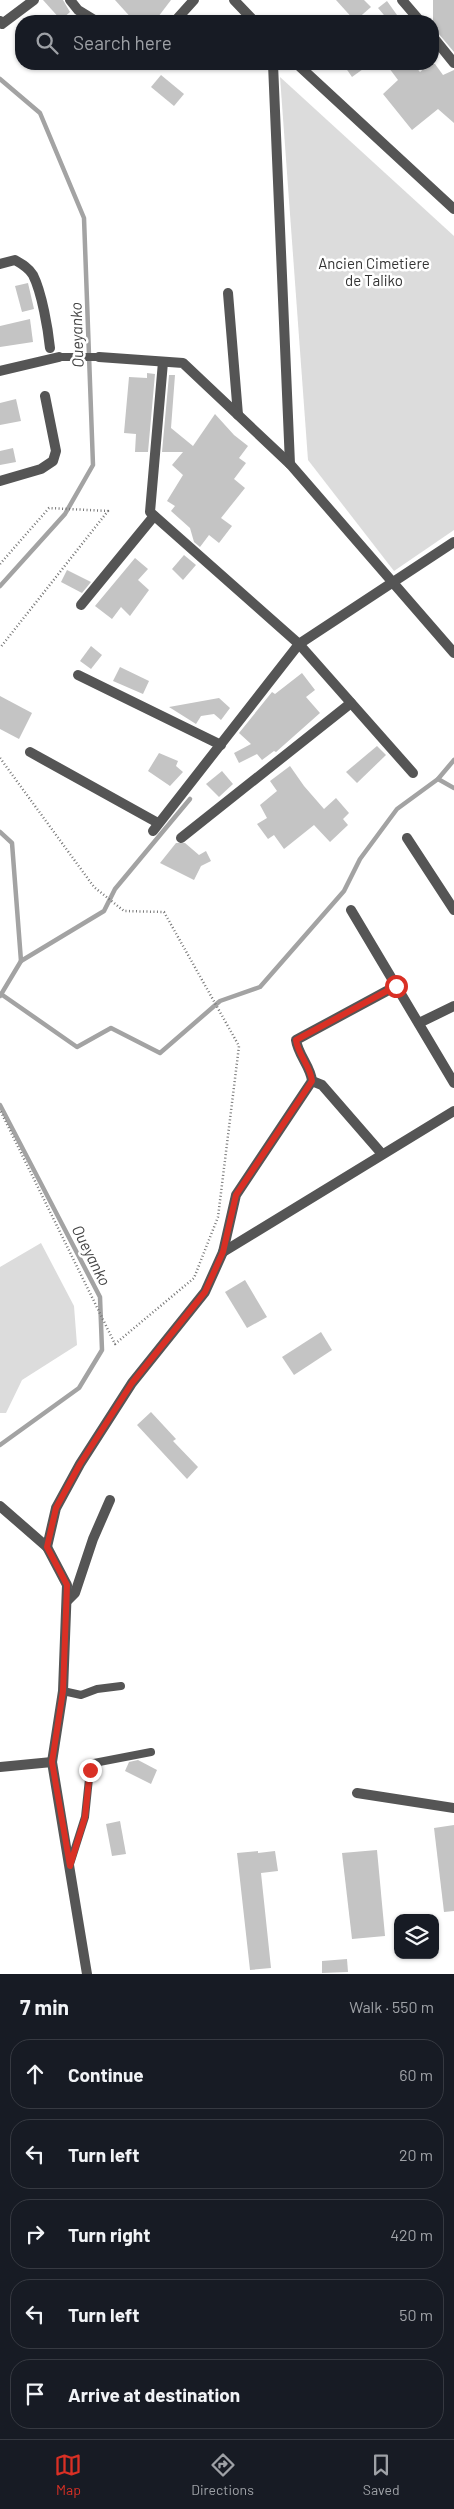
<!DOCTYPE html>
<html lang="en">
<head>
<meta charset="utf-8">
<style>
  body { margin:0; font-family:Barlow,sans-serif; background:#242831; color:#f1f3f6 }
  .controls { position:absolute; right:15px; bottom:15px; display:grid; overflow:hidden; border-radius:10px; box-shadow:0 1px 4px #0004 }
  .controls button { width:45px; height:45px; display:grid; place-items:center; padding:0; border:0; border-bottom:1px solid #363941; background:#171b24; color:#f1f3f6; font:25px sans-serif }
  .stop { position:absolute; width:15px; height:15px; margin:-11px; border:4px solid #d93025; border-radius:50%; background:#fff }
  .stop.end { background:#d93025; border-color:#fff; box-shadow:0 1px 5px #0008 }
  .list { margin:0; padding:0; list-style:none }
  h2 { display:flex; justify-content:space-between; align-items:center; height:65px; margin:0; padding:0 20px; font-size:21px }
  h2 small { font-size:16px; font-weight:400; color:#9ea1a6 }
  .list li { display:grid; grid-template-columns:32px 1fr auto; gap:15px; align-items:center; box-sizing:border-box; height:70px; margin:0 10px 10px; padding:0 10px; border:1px solid #363941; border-radius:20px }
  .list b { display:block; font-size:19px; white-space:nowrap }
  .list em { font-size:16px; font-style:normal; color:#9ea1a6 }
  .icon { flex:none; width:28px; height:28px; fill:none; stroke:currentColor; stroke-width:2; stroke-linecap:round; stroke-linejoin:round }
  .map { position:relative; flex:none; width:454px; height:1974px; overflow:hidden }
  .search { position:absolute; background:#171b24; box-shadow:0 1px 4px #0004; left:15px; right:15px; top:15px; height:55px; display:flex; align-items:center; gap:12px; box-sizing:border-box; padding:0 18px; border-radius:20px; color:#9ea1a6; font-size:19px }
  .sheet { height:465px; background:#171b24 }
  nav { display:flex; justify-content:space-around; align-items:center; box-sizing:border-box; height:70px; border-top:1px solid #363941; background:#171b24; font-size:14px; color:#9ea1a6 }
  nav a { display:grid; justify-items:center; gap:2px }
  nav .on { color:#d93025 }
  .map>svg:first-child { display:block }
  .green { fill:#dcdcdc }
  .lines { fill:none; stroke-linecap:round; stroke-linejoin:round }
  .stream { stroke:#a3a3a3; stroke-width:4.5 }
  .building { fill:#c4c4c4 }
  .path { stroke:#777; stroke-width:2.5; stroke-dasharray:1 2.5; stroke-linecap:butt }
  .service { stroke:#555; stroke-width:8 }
  .minor { stroke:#555; stroke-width:10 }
  .tertiary { stroke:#555; stroke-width:10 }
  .route { stroke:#d93025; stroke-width:6 }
  .labels { text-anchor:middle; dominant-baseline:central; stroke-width:5; stroke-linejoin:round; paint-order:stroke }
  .park-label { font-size:15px; fill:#333; stroke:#fff }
  .water-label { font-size:16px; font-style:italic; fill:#444; stroke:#fff }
</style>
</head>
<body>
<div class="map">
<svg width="454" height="1974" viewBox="0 0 454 1974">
  <rect width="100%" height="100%" fill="#fff"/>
  <!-- green -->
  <g class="green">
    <polygon points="280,77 454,236 454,530 394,571 308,460"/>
    <polygon points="41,1243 74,1306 77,1345 22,1380 6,1413 0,1413 0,1267"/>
  </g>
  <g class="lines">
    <!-- stream -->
    <g class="stream">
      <polyline points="0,79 40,113 84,218 93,465 65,514 0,586"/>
      <polyline points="438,779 454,788"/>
      <polyline points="0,832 12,843 21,961 0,996"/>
      <polyline points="21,961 104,911 115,889 190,799"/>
      <polyline points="1,994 77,1047 111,1028 160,1053 220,1001 260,987 344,891 360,859 397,809 438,779 454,760"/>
      <polyline points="0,1105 100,1297 102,1350 79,1388 0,1445"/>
    </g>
  </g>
  <!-- building -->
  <g class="building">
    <polygon points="43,0 63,0 70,12 61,20"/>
    <polygon points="115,0 171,0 155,21 134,21"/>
    <polygon points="336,0 364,0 371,7 355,21"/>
    <polygon points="433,0 454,0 454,52 438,33 433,30"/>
    <polygon points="387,1 397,15 389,21 378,8"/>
    <polygon points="343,64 370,64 352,77"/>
    <polygon points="386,64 413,64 420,72 429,64 435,64 443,75 454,70 454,123 438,109 412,130 383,94 398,80"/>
    <polygon points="161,75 184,94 174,106 151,87"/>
    <polygon points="28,283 34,309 22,312 15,286"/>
    <polygon points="30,319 33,342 0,347 0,326"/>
    <polygon points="147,373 155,374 148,452 135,452 136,434 124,433 129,377 147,378"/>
    <polygon points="169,375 175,375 171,428 193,446 215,414 234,435 248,446 239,458 246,463 234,479 245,488 221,518 232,526 219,543 209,535 200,547 194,542 190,528 171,511 175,506 167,501 183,475 172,465 183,452 162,452"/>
    <polygon points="16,399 21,421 0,425 0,403"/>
    <polygon points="13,448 16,462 0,465 0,451"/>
    <polygon points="184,555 196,565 183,580 172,569"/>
    <polygon points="135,558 148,569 138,580 149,590 130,616 121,607 112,619 95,606"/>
    <polygon points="67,570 91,582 82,593 61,582"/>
    <polygon points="91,646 102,655 91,669 80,661"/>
    <polygon points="120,667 149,681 143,694 113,681"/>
    <polygon points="302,673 315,690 306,697 320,713 276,752 274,751 262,760 257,754 239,763 234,753 251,744 239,733 272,692 275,694"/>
    <polygon points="0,696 32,713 19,739 0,729"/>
    <polygon points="219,698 230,708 221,720 214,714 201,716 196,724 169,707"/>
    <polygon points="377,746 386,755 357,783 346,772"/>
    <polygon points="159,753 178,761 176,766 183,772 170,786 148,771"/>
    <polygon points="290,766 304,786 324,809 336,798 349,813 343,819 348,825 330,842 314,825 284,849 274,835 268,839 257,824 267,818 260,805 277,791 270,781"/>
    <polygon points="222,771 233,784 219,797 206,784"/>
    <polygon points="176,843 185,843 199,855 206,851 211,861 201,866 194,880 160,863"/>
    <polygon points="245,1280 267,1317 247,1328 225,1292"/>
    <polygon points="321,1332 332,1350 294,1375 282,1357"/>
    <polygon points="151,1412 176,1439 173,1441 198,1467 187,1479 137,1425"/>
    <polygon points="138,1760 157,1770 151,1784 125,1771 129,1762"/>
    <polygon points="120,1821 126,1854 112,1856 106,1824"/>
    <polygon points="454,1825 454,1911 444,1912 434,1828"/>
    <polygon points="377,1850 385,1936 352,1939 342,1853"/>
    <polygon points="258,1851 258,1853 275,1851 278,1871 261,1873 271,1968 250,1970 237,1853"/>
    <polygon points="347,1959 348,1972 322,1973 322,1961"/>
  </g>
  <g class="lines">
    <!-- path -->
    <g class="path">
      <polyline points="0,564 49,508 108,511 0,648"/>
      <polyline points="0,758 94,887 124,911 164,912 239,1046 218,1217 194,1278 115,1344 0,1110"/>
    </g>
    <!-- service -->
    <g class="service">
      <polyline points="59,357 99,357"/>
      <polyline points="63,1691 81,1695 97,1689 121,1686"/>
      <polyline points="70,1864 85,1817 90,1769 94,1763 151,1752"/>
    </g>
    <!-- minor -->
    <g class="minor">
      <polyline points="70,0 78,10 96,21"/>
      <polyline points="234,0 254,21"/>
      <polyline points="402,0 420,21"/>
      <polyline points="0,21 2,24 34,0"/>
      <polyline points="175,21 194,0"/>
      <polyline points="433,37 454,63"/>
      <polyline points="273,64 290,464"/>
      <polyline points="297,64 454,209"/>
      <path d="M0,264L15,260C22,264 29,268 33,275C42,293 48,329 50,348"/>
      <polyline points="228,293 238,415"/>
      <polyline points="99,357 183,363 290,464 454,653"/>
      <polyline points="163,362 150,512 299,644 413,773"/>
      <polyline points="0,371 59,357"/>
      <polyline points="0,481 41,469 53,461 56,451 45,396"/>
      <polyline points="81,605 154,516"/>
      <polyline points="78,675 221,745"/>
      <polyline points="30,752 158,823"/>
      <polyline points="153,831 299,644 454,542"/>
      <polyline points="181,838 351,703"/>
      <polyline points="407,838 454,910"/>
      <polyline points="351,910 454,1083"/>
      <polyline points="419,1023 454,1006"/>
      <polyline points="312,1081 322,1085 382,1154"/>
      <polyline points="223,1252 454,1111"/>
      <path d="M47,1547L56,1508L80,1464L132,1383L205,1292L223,1252L236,1195L312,1081C311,1067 298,1055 296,1040L396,986"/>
      <polyline points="67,1601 75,1593 93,1539 110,1500"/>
      <polyline points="0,1767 52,1762"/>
      <polyline points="357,1793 454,1808"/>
    </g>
    <!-- tertiary -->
    <polyline class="tertiary" points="0,1506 47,1547 67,1585 63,1691 52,1762 87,1974"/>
  </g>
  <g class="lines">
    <!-- route -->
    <path class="route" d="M90,1770L85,1817L70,1866L52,1762L63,1691L67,1585L47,1547L56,1508L80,1464L132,1383L205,1292L223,1252L236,1195L312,1081C311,1067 298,1055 296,1040L396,986"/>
  </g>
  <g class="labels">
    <!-- park labels -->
    <g class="park-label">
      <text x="374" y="263">Ancien Cimetiere<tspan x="374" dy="17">de Taliko</tspan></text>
    </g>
    <!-- water labels -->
    <g class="water-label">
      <text transform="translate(76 335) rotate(-92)">Oueyanko</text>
      <text transform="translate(92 1255) rotate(63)">Oueyanko</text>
    </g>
  </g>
</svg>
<div class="controls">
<button><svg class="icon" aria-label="layers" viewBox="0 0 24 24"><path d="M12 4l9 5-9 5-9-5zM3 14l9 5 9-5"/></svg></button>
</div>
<div class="stop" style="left:396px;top:986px"></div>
<div class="stop end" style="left:90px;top:1770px"></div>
<div class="search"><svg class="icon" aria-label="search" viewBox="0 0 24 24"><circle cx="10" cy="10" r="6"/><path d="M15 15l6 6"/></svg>Search here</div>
</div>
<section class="sheet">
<h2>7 min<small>Walk · 550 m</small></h2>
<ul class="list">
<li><svg class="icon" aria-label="ahead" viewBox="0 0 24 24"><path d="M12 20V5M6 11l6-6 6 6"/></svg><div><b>Continue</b></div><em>60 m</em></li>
<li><svg class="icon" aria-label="left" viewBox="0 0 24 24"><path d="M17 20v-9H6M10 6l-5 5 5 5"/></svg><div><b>Turn left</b></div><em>20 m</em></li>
<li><svg class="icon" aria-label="right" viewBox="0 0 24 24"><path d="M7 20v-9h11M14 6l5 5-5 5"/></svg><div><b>Turn right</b></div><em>420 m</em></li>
<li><svg class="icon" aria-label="left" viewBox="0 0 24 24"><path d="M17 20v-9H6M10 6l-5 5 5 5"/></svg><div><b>Turn left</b></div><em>50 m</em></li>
<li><svg class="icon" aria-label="arrive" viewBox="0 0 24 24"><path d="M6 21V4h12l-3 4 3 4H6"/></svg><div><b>Arrive at destination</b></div></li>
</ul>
</section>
<nav>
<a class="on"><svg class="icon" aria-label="map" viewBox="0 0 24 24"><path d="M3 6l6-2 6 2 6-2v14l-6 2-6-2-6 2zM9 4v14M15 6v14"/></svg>Map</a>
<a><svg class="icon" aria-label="directions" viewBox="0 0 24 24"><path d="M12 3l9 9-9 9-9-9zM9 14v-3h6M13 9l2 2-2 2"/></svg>Directions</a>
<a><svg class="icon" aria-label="saved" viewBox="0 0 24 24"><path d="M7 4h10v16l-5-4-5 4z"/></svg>Saved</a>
</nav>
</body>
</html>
